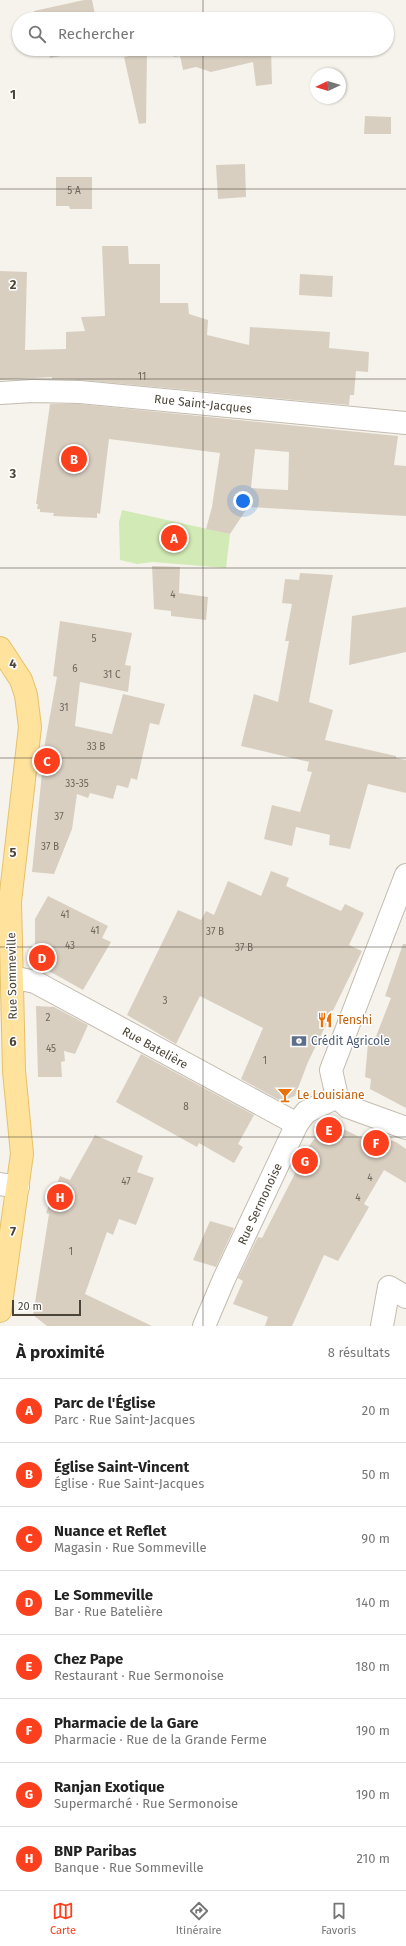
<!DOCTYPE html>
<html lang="fr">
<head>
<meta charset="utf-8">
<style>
  body { margin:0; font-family:"Fira Sans",sans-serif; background:#f6f6f6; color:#222 }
  .compass { position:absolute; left:310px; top:68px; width:36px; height:36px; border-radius:50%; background:#fff; box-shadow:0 1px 3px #0004; rotate:266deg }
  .scale { position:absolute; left:12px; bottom:10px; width:69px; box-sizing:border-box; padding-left:4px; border:2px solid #4b4439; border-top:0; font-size:11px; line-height:14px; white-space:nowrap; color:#4b4439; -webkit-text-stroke:3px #fff; paint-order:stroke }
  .you { position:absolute; left:243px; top:501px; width:14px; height:14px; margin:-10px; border:3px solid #fff; border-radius:50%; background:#1a73e8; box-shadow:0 0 0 6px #1a73e833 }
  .badge { display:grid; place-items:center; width:26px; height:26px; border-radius:50%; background:#fc3f1d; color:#fff; font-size:13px; font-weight:700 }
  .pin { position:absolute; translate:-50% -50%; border:2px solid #fff; box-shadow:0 1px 4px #0006 }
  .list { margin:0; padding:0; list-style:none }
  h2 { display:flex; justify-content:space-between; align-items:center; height:52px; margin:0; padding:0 16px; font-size:17px }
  h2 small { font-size:13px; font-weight:400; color:#767676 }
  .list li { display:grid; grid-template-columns:26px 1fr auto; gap:12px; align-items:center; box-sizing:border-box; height:64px; padding:0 16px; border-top:1px solid #e0e0e0 }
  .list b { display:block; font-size:15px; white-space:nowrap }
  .list p { margin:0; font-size:13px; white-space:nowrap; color:#767676 }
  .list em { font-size:13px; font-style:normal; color:#767676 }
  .icon { flex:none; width:22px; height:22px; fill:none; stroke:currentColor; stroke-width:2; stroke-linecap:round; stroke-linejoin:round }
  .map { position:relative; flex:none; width:406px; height:1326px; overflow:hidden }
  .search { position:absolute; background:#fff; box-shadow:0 1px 3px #0004; left:12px; right:12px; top:12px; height:44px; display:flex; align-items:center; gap:10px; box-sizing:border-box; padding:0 14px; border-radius:22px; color:#767676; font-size:15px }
  .sheet { height:564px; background:#fff }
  nav { display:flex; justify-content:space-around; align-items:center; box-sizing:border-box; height:56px; border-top:1px solid #e0e0e0; background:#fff; font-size:11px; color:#767676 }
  nav a { display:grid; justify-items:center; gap:2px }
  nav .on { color:#fc3f1d }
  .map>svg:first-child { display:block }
  .green { fill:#d2eab5 }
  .building { fill:#d8cfc1; fill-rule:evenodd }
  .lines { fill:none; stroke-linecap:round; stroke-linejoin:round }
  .minor-casing { stroke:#c2bbae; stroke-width:24 }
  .major-casing { stroke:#e6c16a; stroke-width:24 }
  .minor { stroke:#fff; stroke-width:22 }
  .major { stroke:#ffe39c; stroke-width:22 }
  .grid { fill:none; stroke:#4b4439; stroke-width:1; stroke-opacity:0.55 }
  .labels { text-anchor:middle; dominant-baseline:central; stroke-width:3; stroke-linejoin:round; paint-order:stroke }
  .number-label { font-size:10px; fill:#6e675b }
  .street-label { font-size:12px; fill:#4b4439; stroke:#fff }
  .food-label { font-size:12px; fill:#c56008; stroke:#fff; text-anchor:start }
  .service-label { font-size:12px; fill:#4e5e75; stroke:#fff; text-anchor:start }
  .grid-label { font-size:13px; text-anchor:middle; font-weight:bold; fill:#4b4439; stroke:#fff; stroke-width:3; stroke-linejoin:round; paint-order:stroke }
</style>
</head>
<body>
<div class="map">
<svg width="406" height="1326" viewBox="0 0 406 1326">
  <rect width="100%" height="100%" fill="#f6f3ec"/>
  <!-- green -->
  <polygon class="green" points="122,510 230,534 226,568 153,562 137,564 120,560 119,522"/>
  <!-- building -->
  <g class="building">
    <polygon points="84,0 92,0 96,19 34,19 34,11"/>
    <polygon points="48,49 70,49 71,54 50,58"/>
    <polygon points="173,49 271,49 272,84 256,86 253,62 211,72 196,67 183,70 180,56 174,57"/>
    <polygon points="147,53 146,123 139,124 124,57"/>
    <polygon points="365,116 391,117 391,134 364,134"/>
    <polygon points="245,164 246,197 218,199 216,165"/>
    <polygon points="56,177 92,177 92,209 70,209 69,206 56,206"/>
    <polygon points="102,246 128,246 129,264 160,264 160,303 188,303 189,314 208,320 207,335 249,345 250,327 330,332 329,348 369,352 368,372 356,371 354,395 350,395 349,405 81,380 52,379 52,377 0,380 0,271 27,272 25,350 66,349 66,332 85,331 81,317 105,316"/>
    <polygon points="300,274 333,276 332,297 299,295"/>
    <path d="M50,404H79L398,436L394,465L406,466V516L248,507L230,534L206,529L212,507L220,453L109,439L100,514L97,513V518L53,516L54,513L40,512V509H37L38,504H36ZM255,449L289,452L288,490L251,488Z"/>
    <polygon points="152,566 180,567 179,593 208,597 206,620 171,616 171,611 154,609"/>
    <polygon points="300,573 333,575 309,702 333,710 325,740 396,756 396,758 406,760 406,793 368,784 350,849 329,845 330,835 296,827 292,846 264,839 272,805 300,812 298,819 312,772 307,771 309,762 241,746 254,694 278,702 289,641 285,641 292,604 282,603 285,579 299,580"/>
    <polygon points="406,607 406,652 349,665 352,616"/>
    <polygon points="60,621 132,633 125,665 131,666 128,692 80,682 75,726 112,734 123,694 165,704 159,725 150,723 137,780 131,778 128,788 117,785 113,799 90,793 88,798 77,794 72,829 54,874 32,872 45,743 57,677 53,676"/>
    <polygon points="271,871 289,878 286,886 341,911 345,904 364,913 349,945 362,951 308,1062 295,1096 281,1101 241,1079 263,1028 200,996 176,1044 127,1015 178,910 201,920 206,911 214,915 228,881 261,896"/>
    <polygon points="48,896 108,926 102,938 111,942 83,990 40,966 35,957 35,919"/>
    <polygon points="403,944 406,944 406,1108 370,1089 371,1079 365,1077 368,1043 373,1044 391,998 385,996"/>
    <polygon points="36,1006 54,1007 88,1025 75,1054 64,1051 65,1061 61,1062 62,1077 38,1077"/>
    <polygon points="141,1054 254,1115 238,1144 243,1147 234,1163 199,1143 197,1147 116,1102"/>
    <polygon points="325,1123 337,1129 339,1127 364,1139 368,1132 396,1142 406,1149 406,1183 384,1170 364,1204 369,1207 338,1261 324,1255 292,1326 265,1326 268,1317 233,1304 243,1281 238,1278 258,1237 262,1238 308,1148"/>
    <polygon points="95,1135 143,1156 137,1172 154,1178 136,1225 119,1219 113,1235 107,1232 85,1294 152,1326 47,1326 33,1315 49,1214 46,1213 60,1176 70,1180"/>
    <polygon points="210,1221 234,1228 216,1267 193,1260"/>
  </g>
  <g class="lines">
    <!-- minor casing -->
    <g class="minor-casing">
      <g id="minor">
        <polyline points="0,393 33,391 80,392 406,423"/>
        <polyline points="12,977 35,982 297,1124"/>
        <polyline points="337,1097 331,1070 406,875"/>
        <polyline points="337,1097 348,1107 406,1128"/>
        <polyline points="0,1184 18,1187"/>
        <polyline points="204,1326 224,1279 297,1124 306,1112 337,1097"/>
        <polyline points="382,1326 389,1287 406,1297"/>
      </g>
    </g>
    <!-- major casing -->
    <g class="major-casing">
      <polyline id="major" points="0,648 21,680 26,695 30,727 10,902 14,1071 22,1154 0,1311"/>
    </g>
    <!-- minor -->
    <use href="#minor" class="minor"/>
    <!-- major -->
    <use href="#major" class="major"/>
  </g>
  <!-- grid -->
  <path class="grid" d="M203,0V19M203,49V1326M0,189H406M0,379H406M0,568H406M0,758H406M0,947H406M0,1137H406"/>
  <!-- icons -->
  <defs>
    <g id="restaurant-bare" transform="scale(1.2)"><path d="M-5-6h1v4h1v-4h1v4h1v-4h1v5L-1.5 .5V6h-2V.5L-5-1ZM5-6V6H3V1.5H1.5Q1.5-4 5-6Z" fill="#e8710a" stroke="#fff" stroke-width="2.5" paint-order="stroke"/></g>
    <g id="bank-bare" transform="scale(1.2)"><path d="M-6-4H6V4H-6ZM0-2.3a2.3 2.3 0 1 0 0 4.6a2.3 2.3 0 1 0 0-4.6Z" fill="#5c6f8a" stroke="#fff" stroke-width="2.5" paint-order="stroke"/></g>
    <g id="bar-bare" transform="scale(1.2)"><path d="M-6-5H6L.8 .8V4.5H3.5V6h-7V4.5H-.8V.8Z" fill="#e8710a" stroke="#fff" stroke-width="2.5" paint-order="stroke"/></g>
  </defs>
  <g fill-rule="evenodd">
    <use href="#restaurant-bare" x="325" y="1020"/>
    <use href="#bank-bare" x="299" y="1041"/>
    <use href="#bar-bare" x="285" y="1095"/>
  </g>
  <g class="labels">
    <!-- number labels -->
    <g class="number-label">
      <text x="74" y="191">5 A</text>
      <text x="142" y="377">11</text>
      <text x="173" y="595">4</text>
      <text x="94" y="639">5</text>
      <text x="75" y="669">6</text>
      <text x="112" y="675">31 C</text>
      <text x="64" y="708">31</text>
      <text x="96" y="747">33 B</text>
      <text x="77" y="784">33-35</text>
      <text x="59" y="817">37</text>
      <text x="50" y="847">37 B</text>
      <text x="65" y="915">41</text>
      <text x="95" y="931">41</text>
      <text x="215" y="932">37 B</text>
      <text x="70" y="946">43</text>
      <text x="244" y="948">37 B</text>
      <text x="165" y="1001">3</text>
      <text x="48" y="1018">2</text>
      <text x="51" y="1049">45</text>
      <text x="265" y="1061">1</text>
      <text x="186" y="1107">8</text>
      <text x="370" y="1178">4</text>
      <text x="126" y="1182">47</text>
      <text x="358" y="1198">4</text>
      <text x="71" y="1252">1</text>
    </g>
    <!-- street labels -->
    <g class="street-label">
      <text transform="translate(203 404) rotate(6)">Rue Saint-Jacques</text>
      <text transform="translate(12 976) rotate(-91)">Rue Sommeville</text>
      <text transform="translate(155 1048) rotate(29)">Rue Batelière</text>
      <text transform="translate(260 1204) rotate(-65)">Rue Sermonoise</text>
    </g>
    <!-- food labels -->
    <g class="food-label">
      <text x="337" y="1020">Tenshi</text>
      <text x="297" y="1095">Le Louisiane</text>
    </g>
    <!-- service labels -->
    <g class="service-label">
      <text x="311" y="1041">Crédit Agricole</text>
    </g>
  </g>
  <g class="grid-label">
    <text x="13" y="99">1</text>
    <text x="13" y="289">2</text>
    <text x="13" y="478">3</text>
    <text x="13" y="668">4</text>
    <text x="13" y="857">5</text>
    <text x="13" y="1046">6</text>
    <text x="13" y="1236">7</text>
  </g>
</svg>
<svg class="compass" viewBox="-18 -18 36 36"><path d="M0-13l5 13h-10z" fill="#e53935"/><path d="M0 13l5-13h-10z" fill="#767676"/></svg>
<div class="scale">20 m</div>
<div class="you"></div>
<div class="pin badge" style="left:174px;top:538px">A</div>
<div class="pin badge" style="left:74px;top:459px">B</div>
<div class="pin badge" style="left:47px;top:761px">C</div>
<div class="pin badge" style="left:42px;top:958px">D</div>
<div class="pin badge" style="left:329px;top:1130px">E</div>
<div class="pin badge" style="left:376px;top:1143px">F</div>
<div class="pin badge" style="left:305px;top:1161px">G</div>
<div class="pin badge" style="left:60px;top:1197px">H</div>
<div class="search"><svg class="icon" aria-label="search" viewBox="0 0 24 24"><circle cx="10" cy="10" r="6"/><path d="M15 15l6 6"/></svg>Rechercher</div>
</div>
<section class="sheet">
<h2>À proximité<small>8 résultats</small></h2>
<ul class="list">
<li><span class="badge">A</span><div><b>Parc de l'Église</b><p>Parc · Rue Saint-Jacques</p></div><em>20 m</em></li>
<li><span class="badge">B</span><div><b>Église Saint-Vincent</b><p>Église · Rue Saint-Jacques</p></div><em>50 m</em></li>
<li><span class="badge">C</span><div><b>Nuance et Reflet</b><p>Magasin · Rue Sommeville</p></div><em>90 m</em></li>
<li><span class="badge">D</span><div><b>Le Sommeville</b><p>Bar · Rue Batelière</p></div><em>140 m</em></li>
<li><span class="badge">E</span><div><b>Chez Pape</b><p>Restaurant · Rue Sermonoise</p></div><em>180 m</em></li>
<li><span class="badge">F</span><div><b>Pharmacie de la Gare</b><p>Pharmacie · Rue de la Grande Ferme</p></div><em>190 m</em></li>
<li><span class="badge">G</span><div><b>Ranjan Exotique</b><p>Supermarché · Rue Sermonoise</p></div><em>190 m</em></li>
<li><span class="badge">H</span><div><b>BNP Paribas</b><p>Banque · Rue Sommeville</p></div><em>210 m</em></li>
</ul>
</section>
<nav>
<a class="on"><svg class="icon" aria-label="map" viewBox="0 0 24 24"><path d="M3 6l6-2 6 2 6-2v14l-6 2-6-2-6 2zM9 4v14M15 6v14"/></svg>Carte</a>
<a><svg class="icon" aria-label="directions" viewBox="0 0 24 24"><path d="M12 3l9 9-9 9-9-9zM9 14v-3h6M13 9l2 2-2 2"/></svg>Itinéraire</a>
<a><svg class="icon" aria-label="saved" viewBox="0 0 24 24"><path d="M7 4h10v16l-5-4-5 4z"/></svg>Favoris</a>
</nav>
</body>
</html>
